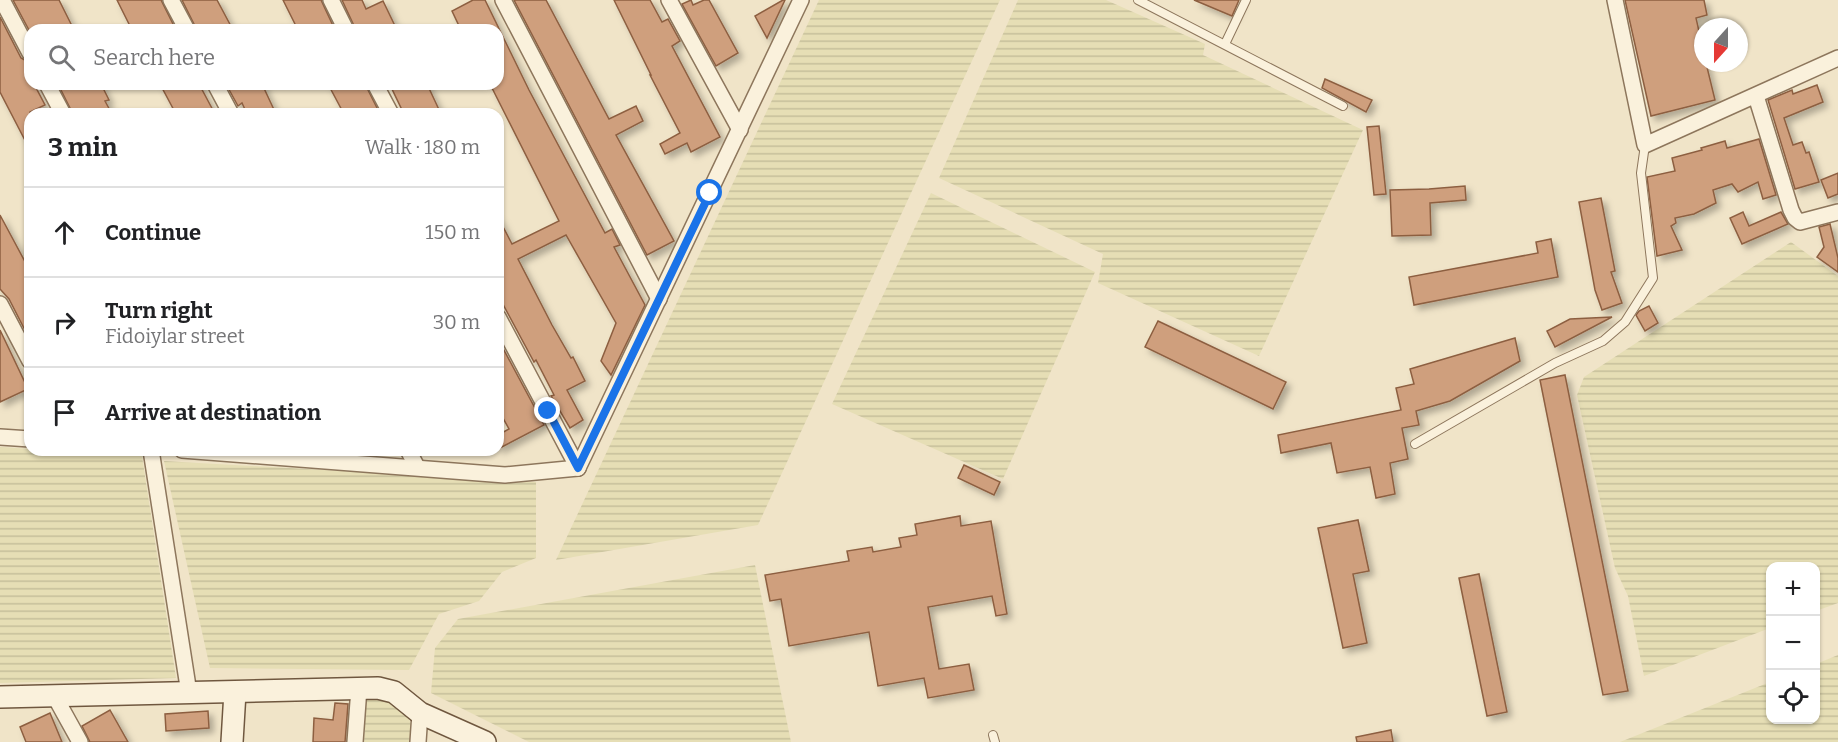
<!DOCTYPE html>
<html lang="en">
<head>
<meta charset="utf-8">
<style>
  body { margin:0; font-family:Bitter,serif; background:#f2f2f2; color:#202124 }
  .controls { position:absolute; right:18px; bottom:18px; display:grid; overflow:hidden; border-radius:12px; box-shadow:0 2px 4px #0004 }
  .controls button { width:54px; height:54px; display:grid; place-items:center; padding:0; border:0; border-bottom:2px solid #e0e0e0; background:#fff; color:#202124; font:30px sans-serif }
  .compass { position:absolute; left:1694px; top:18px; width:54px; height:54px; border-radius:50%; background:#fff; box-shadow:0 2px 4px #0004; rotate:201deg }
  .stop { position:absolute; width:18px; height:18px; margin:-14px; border:4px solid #1a73e8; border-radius:50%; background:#fff }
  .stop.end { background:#1a73e8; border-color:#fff; box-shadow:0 2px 6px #0008 }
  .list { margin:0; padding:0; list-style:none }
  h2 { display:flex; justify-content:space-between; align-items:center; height:78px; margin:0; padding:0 24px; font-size:26px }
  h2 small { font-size:20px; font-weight:400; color:#757577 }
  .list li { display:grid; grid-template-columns:39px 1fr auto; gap:18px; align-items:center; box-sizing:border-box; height:90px; padding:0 24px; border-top:2px solid #e0e0e0 }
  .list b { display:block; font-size:22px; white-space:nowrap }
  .list p { margin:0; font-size:20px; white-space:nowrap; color:#757577 }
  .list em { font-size:20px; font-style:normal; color:#757577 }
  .icon { flex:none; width:33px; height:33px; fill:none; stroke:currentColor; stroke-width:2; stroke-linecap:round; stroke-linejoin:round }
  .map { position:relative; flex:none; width:1838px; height:742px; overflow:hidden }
  .search { position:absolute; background:#fff; box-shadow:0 2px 4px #0004; left:24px; top:24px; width:480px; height:66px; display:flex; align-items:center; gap:15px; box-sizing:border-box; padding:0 21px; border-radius:18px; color:#757577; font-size:22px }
  .panel { position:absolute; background:#fff; box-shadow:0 2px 4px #0004; left:24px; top:108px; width:480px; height:348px; border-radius:18px }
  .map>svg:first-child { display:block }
  .farmland { fill:url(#farmland-rules) }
  .building { fill:#cf9f7d; stroke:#8d5f41; stroke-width:1.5; filter:url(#shadow) }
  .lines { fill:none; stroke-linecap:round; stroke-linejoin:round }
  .lane-casing { stroke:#8d765c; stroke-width:10 }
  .street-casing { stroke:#8d765c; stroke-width:18 }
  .secondary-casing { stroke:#6f573f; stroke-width:24 }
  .lane { stroke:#faf1dc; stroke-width:8 }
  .street { stroke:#faf1dc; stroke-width:15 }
  .secondary { stroke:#faf1dc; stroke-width:21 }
  .route { stroke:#1a73e8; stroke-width:8 }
</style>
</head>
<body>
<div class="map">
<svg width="1838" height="742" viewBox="0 0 1838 742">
  <defs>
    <pattern id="farmland-rules" width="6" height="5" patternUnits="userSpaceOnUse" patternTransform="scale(1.5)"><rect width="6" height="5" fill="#e6deb5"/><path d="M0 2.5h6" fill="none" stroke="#c6bf9b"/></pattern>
    <filter id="shadow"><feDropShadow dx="4.5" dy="4.5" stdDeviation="3" flood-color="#0004"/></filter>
  </defs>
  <rect width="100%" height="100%" fill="#f0e4c8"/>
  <!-- farmland -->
  <g class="farmland">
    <polygon points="819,0 1000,0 758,525 556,560"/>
    <polygon points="1018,0 1106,0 1205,44 1203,55 1363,130 1259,356 1098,283 1103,254 939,178"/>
    <polygon points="931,193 1095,272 1003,479 832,404"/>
    <polygon points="1791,242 1838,276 1838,603 1816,611 1816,566 1770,566 1770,628 1644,676 1628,596 1615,568 1577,395 1584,377"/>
    <polygon points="0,447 142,456 176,678 0,683"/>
    <polygon points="164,461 536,482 536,558 502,572 479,601 439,614 409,670 210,668"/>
    <polygon points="755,565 791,742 529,742 431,693 435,648 458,619"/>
    <polygon points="1838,655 1838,742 1620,742 1770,682 1770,720 1816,720 1816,664"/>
    <polygon points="366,697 389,698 406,709 411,725 410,742 364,742"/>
  </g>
  <!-- building -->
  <g class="building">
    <polygon points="13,0 59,0 74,30 30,30 30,32"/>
    <polygon points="117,0 161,0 176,30 132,30"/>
    <polygon points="182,0 217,0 233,30 197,30"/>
    <polygon points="283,0 321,0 335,30 298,30"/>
    <polygon points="342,0 362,0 366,9 383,1 397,30 356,30"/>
    <polygon points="473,0 485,0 529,90 605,233 612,229 620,245 614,247 645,305 611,375 601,361 616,323 566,235 518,259 552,325 571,358 573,357 585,381 567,390 583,420 570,428 551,396 554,395 536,360 534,362 498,295 498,217 512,244 559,221 490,84 498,84 498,30 461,30 452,11"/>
    <polygon points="514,0 546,0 609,119 636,106 643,121 616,135 674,241 647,255"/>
    <polygon points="614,0 650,0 662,22 668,19 680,41 672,46 720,137 691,152 687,143 665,154 660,144 680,133 650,75 651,75"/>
    <polygon points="691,0 693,5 704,0 709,0 738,53 716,66 682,4"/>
    <polygon points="783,0 785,0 767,38 755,16"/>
    <polygon points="1194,0 1239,0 1232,16"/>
    <polygon points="1625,0 1704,0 1707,15 1696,18 1703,49 1703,63 1706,63 1715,100 1651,116"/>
    <polygon points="0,17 21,58 30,63 30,84 34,84 45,105 30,112 30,150 0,92"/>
    <polygon points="1325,79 1372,100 1366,112 1322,88"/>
    <polygon points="58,84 101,84 109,100 105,101 112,114 73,114"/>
    <polygon points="160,84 199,84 215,114 176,114"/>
    <polygon points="226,84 262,84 276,114 247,114 242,103 238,106"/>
    <polygon points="328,84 365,84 380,114 344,114"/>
    <polygon points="397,84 427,84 441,114 404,114 391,87"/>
    <polygon points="1817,85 1823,102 1784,118 1793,145 1802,142 1806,153 1809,152 1819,182 1795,189 1768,100 1792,90 1793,94"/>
    <polygon points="1379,126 1386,194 1374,195 1367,127"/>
    <polygon points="1759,139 1776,195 1763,199 1758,182 1738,192 1732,184 1713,190 1716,203 1694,214 1675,218 1676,223 1671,226 1682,250 1657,256 1647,177 1675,171 1672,158 1702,150 1701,148 1725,141 1727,148"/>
    <polygon points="1838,173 1838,194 1828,198 1821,180"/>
    <polygon points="1465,186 1466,200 1430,203 1431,235 1392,236 1390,190 1429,189"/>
    <polygon points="1601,198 1615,271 1611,272 1622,303 1602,310 1595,290 1579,202"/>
    <polygon points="1743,212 1749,226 1781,212 1788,224 1742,244 1730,218"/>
    <polygon points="0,215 30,271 30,340 9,299 0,289"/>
    <polygon points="1830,224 1838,258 1838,272 1817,257 1824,247 1819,227"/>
    <polygon points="1551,239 1558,277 1414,305 1409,277 1538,253 1536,242"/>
    <polygon points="1649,306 1658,323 1645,331 1636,315 1639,311"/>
    <polygon points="1612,317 1555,347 1547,331 1570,319"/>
    <polygon points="1158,321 1286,382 1273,409 1145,347"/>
    <polygon points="0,330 28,389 0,402"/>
    <polygon points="1515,338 1520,361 1450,401 1416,411 1419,425 1402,428 1408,459 1390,463 1395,494 1376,498 1370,467 1337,473 1331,443 1281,453 1278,435 1401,410 1396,388 1414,384 1410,369"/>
    <polygon points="498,339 544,425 498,449 498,435 509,429 498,409"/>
    <polygon points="1565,375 1628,691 1603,695 1540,380"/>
    <polygon points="964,465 1000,482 994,495 958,478"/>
    <polygon points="960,516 961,526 991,521 1007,614 996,616 992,596 928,607 939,669 969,664 974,690 928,698 924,678 878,686 869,632 789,646 781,599 770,601 765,575 849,561 847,551 872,547 873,552 901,547 899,538 917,535 915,524"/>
    <polygon points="1358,520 1369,571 1353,574 1367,643 1343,648 1318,528"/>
    <polygon points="1479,574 1507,712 1487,716 1459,578"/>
    <polygon points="335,703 348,704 345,742 313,742 314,718 333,720"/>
    <polygon points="110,710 128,742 90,742 82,726"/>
    <polygon points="208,711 209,728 166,731 165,714"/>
    <polygon points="50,713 62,742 26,742 20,727"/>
    <polygon points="1391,730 1393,742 1357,742 1356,737"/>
  </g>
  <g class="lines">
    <!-- lane casing -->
    <g class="lane-casing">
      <g id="lane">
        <polyline points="1138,0 1343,106"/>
        <polyline points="1225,44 1246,0"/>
        <polyline points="1415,444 1555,363 1603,341 1625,322 1653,278 1641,173 1645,145"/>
        <polyline points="993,735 995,742"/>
      </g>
    </g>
    <!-- street casing -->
    <g class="street-casing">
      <g id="street">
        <polyline points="2,0 30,53"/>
        <polyline points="171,0 187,30"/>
        <polyline points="331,0 346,30"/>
        <polyline points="503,0 659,299"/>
        <polyline points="669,0 740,130"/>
        <polyline points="1615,0 1645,145 1838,58"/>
        <polyline points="47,84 63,114"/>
        <polyline points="215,84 231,114"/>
        <polyline points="375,84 391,114"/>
        <polyline points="1756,96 1791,210 1795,218 1800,222 1838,212"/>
        <polyline points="0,304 30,361"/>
        <polyline points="498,317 578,468"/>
        <polyline points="0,437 30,439"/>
        <polyline points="151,450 189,693"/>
        <polyline points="182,450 505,475 578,468"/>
        <polyline points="408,450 417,467"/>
        <polyline points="578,468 801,0"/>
        <polyline points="54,695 80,742"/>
        <polyline points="355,742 359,688"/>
        <polyline points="418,742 420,713"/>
      </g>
    </g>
    <!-- secondary casing -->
    <g class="secondary-casing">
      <g id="secondary">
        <polyline points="0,697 378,688 394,692 420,713 485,742"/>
        <polyline points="232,742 235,692"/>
      </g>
    </g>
    <!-- lane -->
    <use href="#lane" class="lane"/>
    <!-- street -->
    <use href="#street" class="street"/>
    <!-- secondary -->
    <use href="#secondary" class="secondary"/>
  </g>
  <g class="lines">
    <!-- route -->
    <polyline class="route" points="548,411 578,468 710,193"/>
  </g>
</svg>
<div class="controls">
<button>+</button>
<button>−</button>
<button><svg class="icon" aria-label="locate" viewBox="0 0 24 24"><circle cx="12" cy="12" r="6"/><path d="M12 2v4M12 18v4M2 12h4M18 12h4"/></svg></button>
</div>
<svg class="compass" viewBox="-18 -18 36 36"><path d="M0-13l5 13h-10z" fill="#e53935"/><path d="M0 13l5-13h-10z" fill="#757577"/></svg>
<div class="stop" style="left:710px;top:193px"></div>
<div class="stop end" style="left:548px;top:411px"></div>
<div class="search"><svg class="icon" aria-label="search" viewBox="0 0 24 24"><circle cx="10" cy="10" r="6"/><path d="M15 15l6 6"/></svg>Search here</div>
<section class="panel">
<h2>3 min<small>Walk · 180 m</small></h2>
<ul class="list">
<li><svg class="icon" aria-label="ahead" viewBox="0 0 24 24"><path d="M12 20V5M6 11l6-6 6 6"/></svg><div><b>Continue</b></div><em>150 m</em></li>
<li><svg class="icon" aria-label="right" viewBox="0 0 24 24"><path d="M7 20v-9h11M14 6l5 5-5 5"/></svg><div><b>Turn right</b><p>Fidoiylar street</p></div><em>30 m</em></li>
<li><svg class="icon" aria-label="arrive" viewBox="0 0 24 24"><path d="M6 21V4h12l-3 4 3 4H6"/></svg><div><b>Arrive at destination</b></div></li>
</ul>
</section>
</div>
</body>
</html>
